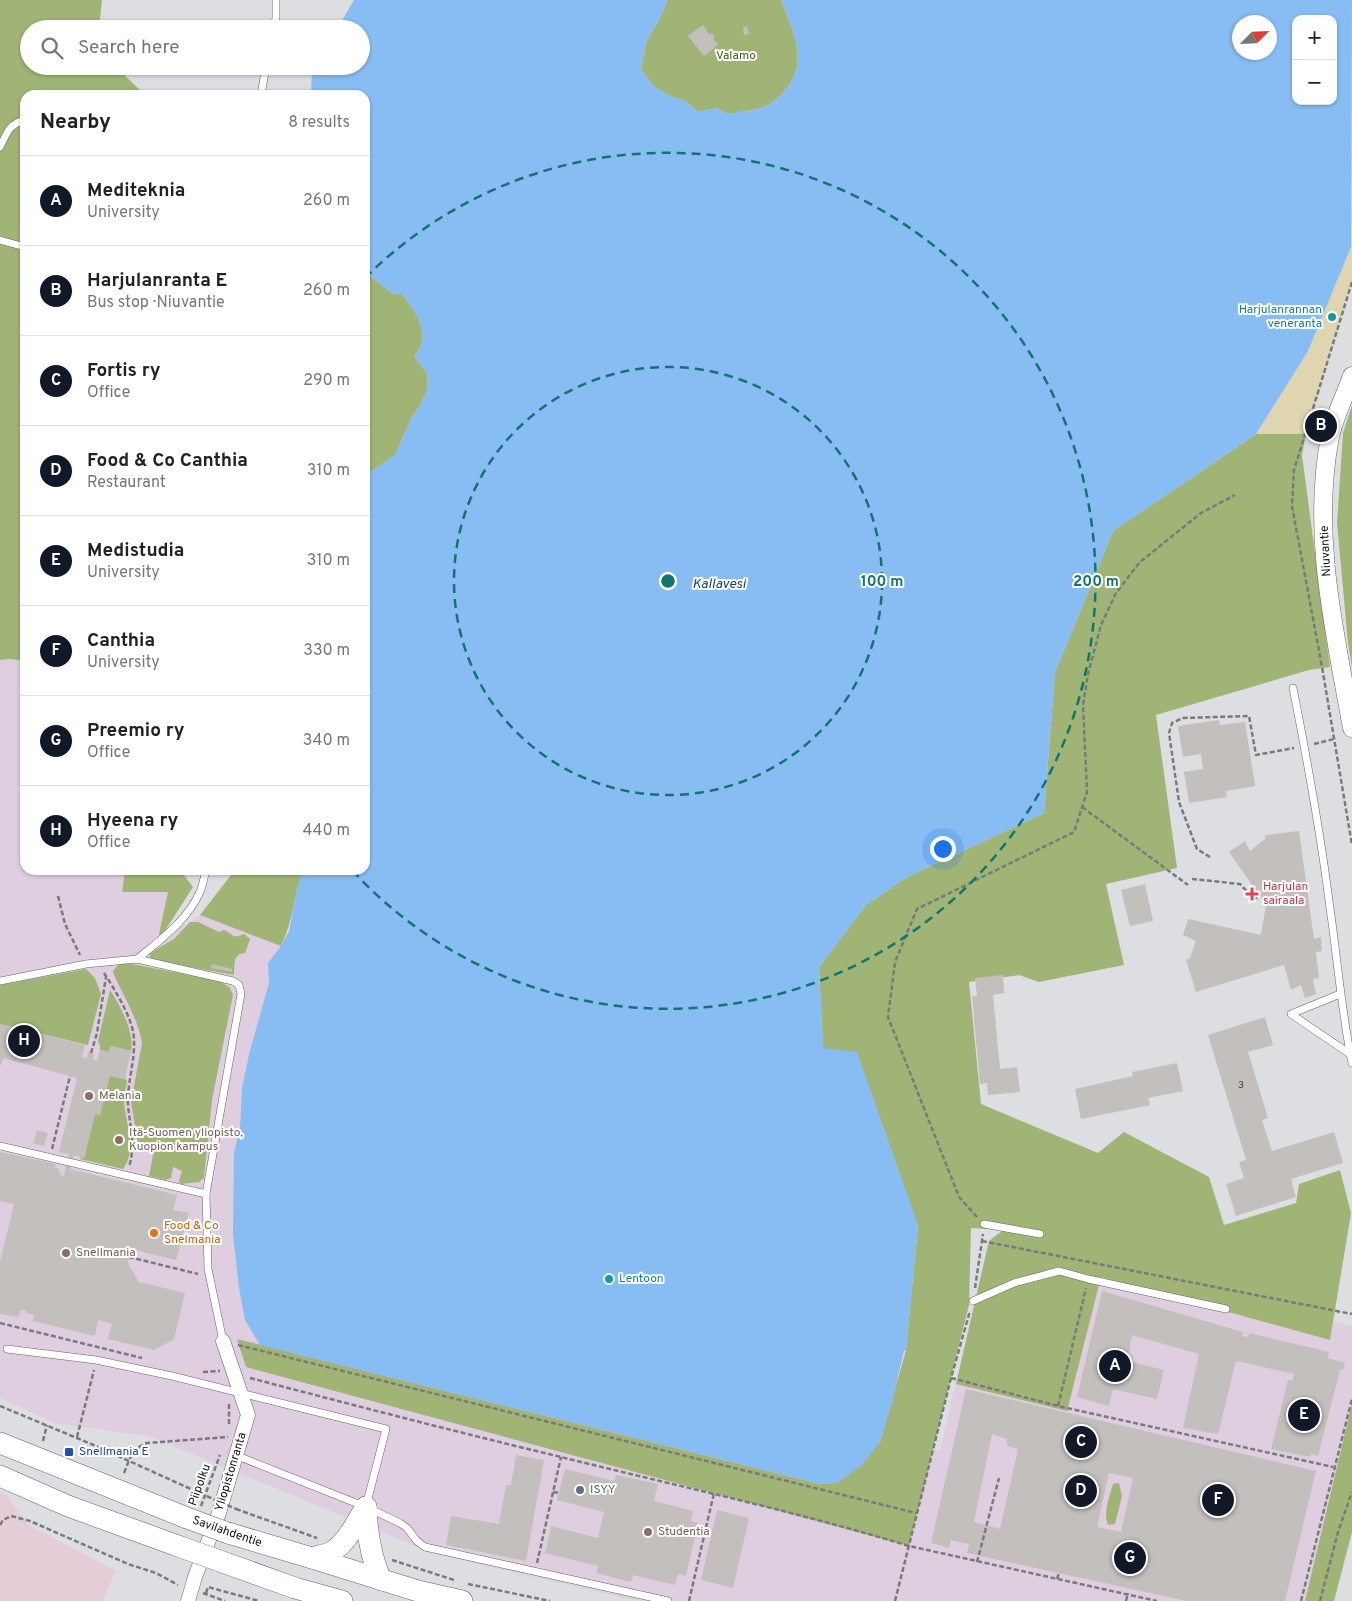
<!DOCTYPE html>
<html lang="en">
<head>
<meta charset="utf-8">
<style>
  body { margin:0; font-family:Overpass,sans-serif; background:#f2f2f2; color:#222 }
  .controls { position:absolute; right:15px; top:15px; display:grid; overflow:hidden; border-radius:10px; box-shadow:0 1px 4px #0004 }
  .controls button { width:45px; height:45px; display:grid; place-items:center; padding:0; border:0; border-bottom:1px solid #e0e0e0; background:#fff; color:#222; font:25px sans-serif }
  .compass { position:absolute; left:1232px; top:15px; width:45px; height:45px; border-radius:50%; background:#fff; box-shadow:0 1px 4px #0004; rotate:66deg }
  .you { position:absolute; left:942px; top:848px; width:18px; height:18px; margin:-12px; border:4px solid #fff; border-radius:50%; background:#1a73e8; box-shadow:0 0 0 8px #1a73e833 }
  .badge { display:grid; place-items:center; width:32px; height:32px; border-radius:50%; background:#111827; color:#fff; font-size:16px; font-weight:700 }
  .pin { position:absolute; translate:-50% -50%; border:2px solid #fff; box-shadow:0 1px 5px #0006 }
  .list { margin:0; padding:0; list-style:none }
  h2 { display:flex; justify-content:space-between; align-items:center; height:65px; margin:0; padding:0 20px; font-size:21px }
  h2 small { font-size:16px; font-weight:400; color:#767676 }
  .list li { display:grid; grid-template-columns:32px 1fr auto; gap:15px; align-items:center; box-sizing:border-box; height:90px; padding:0 20px; border-top:1px solid #e0e0e0 }
  .list b { display:block; font-size:19px; white-space:nowrap }
  .list p { margin:0; font-size:16px; white-space:nowrap; color:#767676 }
  .list em { font-size:16px; font-style:normal; color:#767676 }
  .icon { flex:none; width:28px; height:28px; fill:none; stroke:currentColor; stroke-width:2; stroke-linecap:round; stroke-linejoin:round }
  .map { position:relative; flex:none; width:1352px; height:1601px; overflow:hidden }
  .search { position:absolute; background:#fff; box-shadow:0 1px 4px #0004; left:20px; top:20px; width:350px; height:55px; display:flex; align-items:center; gap:12px; box-sizing:border-box; padding:0 18px; border-radius:28px; color:#767676; font-size:19px }
  .panel { position:absolute; background:#fff; box-shadow:0 1px 4px #0004; left:20px; top:90px; width:350px; height:785px; border-radius:15px }
  .map>svg:first-child { display:block }
  .commercial { fill:#e5cdd7 }
  .education { fill:#dfcee0 }
  .green { fill:#a0b575 }
  .sand { fill:#dfd5b0 }
  .water { fill:#88bdf4; fill-rule:evenodd }
  .building { fill:#c2bfbc; fill-rule:evenodd }
  .lines { fill:none; stroke-linecap:round; stroke-linejoin:round }
  .service-casing { stroke:#636467; stroke-width:8 }
  .minor-casing { stroke:#636467; stroke-width:15 }
  .tertiary-casing { stroke:#636467; stroke-width:19 }
  .primary-casing { stroke:#636467; stroke-width:22 }
  .path { stroke:#797a7c; stroke-width:2.5; stroke-dasharray:5 2.5; stroke-linecap:butt }
  .service { stroke:#fff; stroke-width:7 }
  .minor { stroke:#fff; stroke-width:14 }
  .tertiary { stroke:#fff; stroke-width:18 }
  .primary { stroke:#fff; stroke-width:21 }
  .primary-bridge-casing { stroke:#636467; stroke-width:22; stroke-linecap:butt }
  .path-bridge { stroke:#797a7c; stroke-width:2.5; stroke-dasharray:5 2.5; stroke-linecap:butt }
  .primary-bridge { stroke:#fff; stroke-width:21 }
  .ring { fill:none; stroke:#0f766e; stroke-width:2.5; stroke-dasharray:9 6 }
  .culture-dot { fill:#0f9aa8; stroke:#fff; stroke-width:2 }
  .health-dot { fill:#e0444e; stroke:#fff; stroke-width:2 }
  .education-dot { fill:#8d6e63; stroke:#fff; stroke-width:2 }
  .food-dot { fill:#e8710a; stroke:#fff; stroke-width:2 }
  .transit-dot { fill:#1a4fb4; stroke:#fff; stroke-width:2 }
  .service-dot { fill:#5c6f8a; stroke:#fff; stroke-width:2 }
  .labels { text-anchor:middle; dominant-baseline:central; stroke-width:4; stroke-linejoin:round; paint-order:stroke }
  .number-label { font-size:10px; fill:#3e3d3d }
  .park-label { font-size:12px; fill:#475919; stroke:#fff }
  .culture-label { font-size:12px; fill:#0d838f; stroke:#fff; text-anchor:end }
  .street-label { font-size:12px; fill:#121213; stroke:#fff }
  .health-label { font-size:12px; fill:#be3a42; stroke:#fff; text-anchor:start }
  .education-label { font-size:12px; fill:#785e54; stroke:#fff; text-anchor:start }
  .food-label { font-size:12px; fill:#c56008; stroke:#fff; text-anchor:start }
  .transit-label { font-size:12px; fill:#164399; stroke:#fff; text-anchor:start }
  .service-label { font-size:12px; fill:#4e5e75; stroke:#fff; text-anchor:start }
  .water-label { font-size:14px; font-style:italic; fill:#12426d; stroke:#fff }
  .centre { fill:#0f766e; stroke:#fff; stroke-width:2.5 }
  .ring-label { font-size:15px; text-anchor:middle; font-weight:bold; fill:#0f766e; stroke:#fff; stroke-width:4; stroke-linejoin:round; paint-order:stroke }
</style>
</head>
<body>
<div class="map">
<svg width="1352" height="1601" viewBox="0 0 1352 1601">
  <rect width="100%" height="100%" fill="#dddee2"/>
  <!-- commercial -->
  <polygon class="commercial" points="0,1492 7,1495 27,1524 116,1571 102,1601 0,1601"/>
  <!-- education -->
  <polygon class="education" points="9,659 25,661 25,870 126,870 168,892 159,934 161,937 190,922 200,915 281,946 268,963 269,983 249,1054 242,1088 240,1127 234,1153 880,1442 940,1450 989,1241 1352,1326 1352,1421 1311,1601 638,1601 465,1561 425,1550 161,1441 147,1436 54,1423 0,1398 0,660"/>
  <!-- green -->
  <g class="green">
    <polygon points="0,0 102,0 99,29 29,29 29,66 115,66 145,95 25,95 25,661 9,659 0,660"/>
    <path d="M667,0H781C794,32 810,64 783,93C777,99 770,105 761,108C751,111 738,112 727,114L717,108L698,112L685,101L672,97L653,86L641,69L646,42L663,12Z"/>
    <path d="M365,272L392,293L402,294C413,308 425,324 422,342C422,347 417,352 414,356L427,373L428,389L420,406L413,415L395,455L365,476Z"/>
    <polygon points="1352,405 1352,667 1348,643 1337,523 1343,433"/>
    <polygon points="1256,434 1306,434 1302,455 1330,667 1309,670 1156,715 1177,868 1106,884 1124,965 1039,982 1019,975 969,982 981,1104 1098,1153 1124,1132 1209,1177 1224,1225 1296,1203 1299,1184 1340,1170 1351,1213 1330,1340 1101,1277 1067,1411 956,1384 989,1241 1003,1230 971,1228 969,1305 909,1546 246,1367 237,1339 820,1484 837,1483 880,1442 906,1350 918,1225 823,1048 819,967 866,905 907,877 1044,813 1055,672 1113,531"/>
    <polygon points="125,870 180,870 193,887 161,937 159,934 168,892 122,892"/>
    <path d="M235,870H303C294,895 293,922 281,946L200,915Z"/>
    <path d="M190,922H198L219,932L224,930C233,933 232,940 244,934L250,939L245,953C232,954 235,965 234,975L152,960L150,958V953L174,939Z"/>
    <path d="M119,964H132L220,981L230,988L233,995L212,1100L204,1178L199,1182L181,1184L179,1181L182,1171L173,1167L171,1178L166,1180L149,1176L154,1150L136,1147L137,1139L131,1102L142,1043C138,1019 124,997 114,975L113,971Z"/>
    <polygon points="86,969 95,978 101,994 88,1045 0,1024 0,985"/>
    <path d="M110,990C120,1005 135,1033 131,1051L111,1046L109,1052L100,1050V1046L98,1041Z"/>
    <path d="M110,1076L125,1079L127,1081C126,1088 124,1095 124,1101C125,1123 138,1150 123,1169L80,1159L81,1157L84,1158L95,1114Z"/>
    <polygon points="1352,1404 1352,1532 1334,1601 1305,1601"/>
    <path d="M1119,1483L1122,1496L1115,1524L1108,1525C1103,1512 1109,1498 1113,1484Z"/>
  </g>
  <!-- sand -->
  <polygon class="sand" points="1352,244 1352,282 1306,434 1256,434 1308,351"/>
  <!-- water -->
  <path class="water" d="M354,0H667L663,12L646,42L641,69L653,86L672,97L685,101L698,112L717,108L727,114C738,112 751,111 761,108C770,105 777,99 783,93C810,64 794,32 781,0H1352L1351,247L1308,351L1256,434L1113,531L1055,672L1044,813L907,877L866,905L819,967L823,1048L857,1052L918,1225L906,1350L904,1351L892,1403L880,1442L862,1465L837,1483L820,1484L260,1345L245,1320L239,1288L233,1234L234,1153L240,1127L242,1088L249,1054L269,983L268,963L281,946L289,931L297,889L303,870H365V476L395,455L413,415L420,406L428,389L427,373L414,356C417,352 422,347 422,342C425,324 413,308 402,294L392,293L365,272V95H311L312,66H361V29H333L343,19ZM1296,19H1333V101H1296ZM1240,22H1270V52H1240Z"/>
  <!-- building -->
  <g class="building">
    <polygon points="703,25 710,35 712,33 715,37 713,38 718,45 704,56 688,36"/>
    <polygon points="747,26 749,34 744,35 743,27"/>
    <polygon points="1219,720 1220,725 1245,722 1255,786 1226,791 1227,797 1189,803 1184,772 1203,769 1201,754 1183,757 1178,726"/>
    <polygon points="1299,831 1314,939 1321,937 1322,951 1316,952 1319,978 1313,979 1316,994 1305,998 1301,985 1291,990 1284,965 1196,992 1186,960 1190,958 1196,941 1183,935 1188,919 1261,935 1266,905 1229,852 1245,841 1250,851 1265,839 1265,835"/>
    <polygon points="1145,884 1153,921 1130,926 1121,890"/>
    <polygon points="212,964 232,969 232,972 211,968"/>
    <polygon points="1003,975 1004,993 993,995 1000,1069 1017,1067 1020,1092 988,1095 987,1083 980,1084 972,996 977,996 975,978"/>
    <polygon points="1265,1017 1273,1045 1248,1052 1268,1118 1262,1120 1272,1151 1334,1132 1343,1163 1291,1179 1296,1197 1236,1216 1226,1184 1244,1178 1239,1162 1246,1160 1208,1035"/>
    <polygon points="0,1024 85,1045 82,1057 87,1058 88,1052 94,1054 93,1060 97,1061 100,1050 109,1052 111,1046 131,1051 125,1079 110,1076 100,1115 95,1114 84,1158 74,1155 70,1169 177,1195 173,1210 189,1213 176,1260 131,1249 128,1263 139,1282 185,1293 174,1339 154,1350 108,1339 112,1324 98,1320 95,1336 33,1321 34,1315 26,1313 26,1310 20,1310 19,1317 0,1314 0,1262 14,1204 0,1201 0,1152 56,1164 55,1167 58,1168 58,1171 60,1171 60,1175 64,1176 69,1154 59,1152 77,1078 3,1058 0,1067"/>
    <polygon points="1177,1063 1183,1091 1148,1098 1150,1105 1081,1119 1075,1089 1133,1076 1132,1072"/>
    <polygon points="37,1130 48,1133 44,1146 33,1143"/>
    <polygon points="1102,1291 1243,1332 1242,1336 1248,1337 1249,1333 1329,1352 1328,1358 1345,1363 1343,1370 1340,1370 1318,1456 1311,1454 1310,1457 1271,1449 1288,1380 1292,1381 1294,1374 1236,1361 1218,1434 1183,1428 1199,1354 1132,1335 1127,1361 1164,1370 1157,1399 1113,1389 1109,1406 1077,1397"/>
    <path d="M966,1389L1316,1471L1285,1601H1187L967,1553L969,1544L951,1540L949,1548L931,1543ZM992,1434L1007,1439V1446L1018,1449L1000,1529L974,1522ZM1109,1473L1133,1478L1121,1532L1097,1527Z"/>
    <polygon points="516,1455 544,1460 526,1561 446,1545 451,1516 499,1524 506,1485 511,1485"/>
    <polygon points="565,1469 614,1481 616,1475 658,1484 654,1501 693,1511 691,1521 698,1523 686,1576 678,1574 675,1585 633,1575 631,1582 596,1573 598,1566 545,1553 551,1526 598,1538 604,1512 557,1500"/>
    <polygon points="717,1510 749,1518 733,1588 701,1580"/>
  </g>
  <g class="lines">
    <!-- service casing -->
    <g class="service-casing">
      <g id="service">
        <polyline points="274,29 276,18 276,0"/>
        <polyline points="261,95 266,66"/>
        <path d="M0,147C7,133 9,124 25,120"/>
        <polyline points="0,240 25,247"/>
        <path d="M1293,688C1307,759 1320,830 1329,901C1337,955 1341,1009 1352,1063"/>
        <path d="M137,959C160,940 187,921 200,892C203,885 204,877 206,870"/>
        <polyline points="0,981 86,964 137,959 233,981 239,985 241,994 206,1194 208,1269 223,1341"/>
        <polyline points="1340,994 1291,1014 1350,1054"/>
        <polyline points="0,1146 206,1194"/>
        <polyline points="984,1224 1040,1234"/>
        <polyline points="973,1301 1014,1283 1059,1271 1088,1279 1226,1309"/>
        <polyline points="7,1349 96,1360 172,1376 386,1429 366,1506"/>
        <polyline points="235,1455 366,1507 400,1523 407,1528 417,1541 425,1547 668,1601"/>
      </g>
    </g>
    <!-- minor casing -->
    <g class="minor-casing">
      <polyline id="minor" points="188,1601 195,1577 219,1513 248,1415 223,1341"/>
    </g>
    <!-- tertiary casing -->
    <g class="tertiary-casing">
      <path id="tertiary" d="M1352,376C1345,396 1334,417 1330,437C1311,534 1335,633 1352,728"/>
    </g>
    <!-- primary casing -->
    <g class="primary-casing">
      <g id="primary">
        <polyline points="0,1443 187,1518"/>
        <polyline points="0,1476 68,1506 178,1546"/>
        <path d="M366,1507C367,1532 370,1556 381,1580"/>
        <polyline points="228,1533 312,1558 418,1591 462,1601"/>
        <path d="M312,1558C318,1556 326,1555 332,1552C348,1541 356,1523 366,1507"/>
        <polyline points="217,1560 295,1588 342,1601"/>
      </g>
    </g>
    <!-- path -->
    <g class="path">
      <polyline points="1352,282 1294,470 1292,506 1322,667 1352,845"/>
      <polyline points="1314,744 1334,739"/>
      <polyline points="1082,807 1188,885"/>
      <polyline points="1210,857 1197,849 1179,802 1169,733 1172,723 1183,718 1249,716 1256,755 1294,748"/>
      <polyline points="1192,879 1240,884 1254,899 1260,896"/>
      <polyline points="58,896 65,924 80,955"/>
      <path d="M104,973C115,990 134,1020 134,1040C135,1061 127,1084 128,1105C130,1128 136,1144 129,1167"/>
      <polyline points="91,1053 97,1033 106,977"/>
      <polyline points="52,1149 70,1076"/>
      <polyline points="977,1217 959,1197 888,1017 895,962 917,909 1074,832 1087,792 1083,705 1088,674 1101,625 1116,593 1140,562 1201,513 1235,495"/>
      <polyline points="982,1241 1352,1314"/>
      <polyline points="129,1257 198,1274"/>
      <polyline points="975,1288 983,1234"/>
      <polyline points="0,1323 142,1358"/>
      <polyline points="238,1345 916,1513"/>
      <polyline points="203,1372 220,1371"/>
      <path d="M250,1378C353,1405 457,1432 561,1457C677,1486 795,1511 909,1546L1157,1601"/>
      <polyline points="951,1378 1058,1406 1333,1467"/>
      <polyline points="229,1404 229,1426"/>
      <polyline points="0,1406 96,1446 193,1490"/>
      <polyline points="1058,1406 1086,1288"/>
      <polyline points="77,1437 94,1370"/>
      <polyline points="43,1441 47,1425"/>
      <path d="M124,1473C130,1459 131,1449 147,1443L228,1437"/>
      <polyline points="553,1492 559,1493"/>
      <polyline points="201,1506 220,1455"/>
      <polyline points="236,1509 317,1538"/>
      <polyline points="0,1525 3,1520 11,1516 30,1521 128,1564 156,1573 178,1585"/>
      <polyline points="392,1560 454,1580"/>
      <polyline points="977,1562 999,1478"/>
      <polyline points="537,1563 561,1457"/>
      <polyline points="1057,1579 1059,1573"/>
      <polyline points="468,1584 550,1601"/>
      <polyline points="203,1593 225,1601"/>
      <polyline points="206,1593 208,1587 259,1601"/>
      <polyline points="689,1601 714,1493"/>
      <polyline points="895,1601 951,1378 970,1311"/>
      <polyline points="1126,1601 1128,1593"/>
      <polyline points="1301,1601 1352,1399"/>
      <polyline points="1320,1601 1338,1532 1352,1492"/>
    </g>
    <!-- service -->
    <use href="#service" class="service"/>
    <!-- minor -->
    <use href="#minor" class="minor"/>
    <!-- tertiary -->
    <use href="#tertiary" class="tertiary"/>
    <!-- primary -->
    <use href="#primary" class="primary"/>
    <!-- primary-bridge casing -->
    <g class="primary-bridge-casing">
      <g id="primary-bridge">
        <polyline points="187,1518 228,1533"/>
        <polyline points="178,1546 217,1560"/>
      </g>
    </g>
    <!-- path-bridge -->
    <polyline class="path-bridge" points="193,1490 236,1509"/>
    <!-- primary-bridge -->
    <use href="#primary-bridge" class="primary-bridge"/>
  </g>
  <!-- distance rings -->
  <g class="ring">
    <circle cx="668" cy="581" r="214"/>
    <path d="M365 278A428 428 0 1 1 352 870"/>
  </g>
  <!-- markers -->
  <g class="culture-dot">
    <circle cx="1332" cy="317" r="5"/>
    <circle cx="609" cy="1279" r="5"/>
  </g>
  <path class="health-dot" d="M1249.5 886.5h5v5h5v5h-5v5h-5v-5h-5v-5h5z"/>
  <g class="education-dot">
    <circle cx="89" cy="1096" r="5"/>
    <circle cx="119" cy="1140" r="5"/>
    <circle cx="66" cy="1253" r="5"/>
    <circle cx="648" cy="1532" r="5"/>
  </g>
  <circle class="food-dot" cx="154" cy="1233" r="5"/>
  <rect class="transit-dot" x="64" y="1447" width="10" height="10" rx="2.5"/>
  <circle class="service-dot" cx="580" cy="1490" r="5"/>
  <g class="labels">
    <!-- number labels -->
    <g class="number-label">
      <text x="1241" y="1085">3</text>
    </g>
    <!-- park labels -->
    <g class="park-label">
      <text x="736" y="56">Valamo</text>
    </g>
    <!-- culture labels -->
    <g class="culture-label">
      <text x="1322" y="310">Harjulanrannan<tspan x="1322" dy="14">veneranta</tspan></text>
      <text x="619" y="1279" text-anchor="start">Lentoon</text>
    </g>
    <!-- street labels -->
    <g class="street-label">
      <text transform="translate(1326 551) rotate(-93)">Niuvantie</text>
      <text transform="translate(231 1472) rotate(-73)">Yliopistonranta</text>
      <text transform="translate(200 1485) rotate(-70)">Piipolku</text>
      <text transform="translate(227 1532) rotate(19)">Savilahdentie</text>
    </g>
    <!-- health labels -->
    <g class="health-label">
      <text x="1263" y="887">Harjulan<tspan x="1263" dy="14">sairaala</tspan></text>
    </g>
    <!-- education labels -->
    <g class="education-label">
      <text x="99" y="1096">Melania</text>
      <text x="129" y="1133">Itä-Suomen yliopisto,<tspan x="129" dy="14">Kuopion kampus</tspan></text>
      <text x="76" y="1253">Snellmania</text>
      <text x="658" y="1532">Studentia</text>
    </g>
    <!-- food labels -->
    <g class="food-label">
      <text x="164" y="1226">Food &amp; Co<tspan x="164" dy="14">Snelmania</tspan></text>
    </g>
    <!-- transit labels -->
    <g class="transit-label">
      <text x="79" y="1452">Snellmania E</text>
    </g>
    <!-- service labels -->
    <g class="service-label">
      <text x="590" y="1490">ISYY</text>
    </g>
    <!-- water labels -->
    <g class="water-label">
      <text x="719" y="584">Kallavesi</text>
    </g>
  </g>
  <circle cx="668" cy="581" r="8" class="centre"/>
  <g class="ring-label">
    <text x="882" y="586">100 m</text>
    <text x="1096" y="586">200 m</text>
  </g>
</svg>
<div class="controls">
<button>+</button>
<button>−</button>
</div>
<svg class="compass" viewBox="-18 -18 36 36"><path d="M0-13l5 13h-10z" fill="#e53935"/><path d="M0 13l5-13h-10z" fill="#767676"/></svg>
<div class="you"></div>
<div class="pin badge" style="left:1115px;top:1366px">A</div>
<div class="pin badge" style="left:1321px;top:426px">B</div>
<div class="pin badge" style="left:1081px;top:1442px">C</div>
<div class="pin badge" style="left:1081px;top:1491px">D</div>
<div class="pin badge" style="left:1304px;top:1415px">E</div>
<div class="pin badge" style="left:1218px;top:1500px">F</div>
<div class="pin badge" style="left:1130px;top:1558px">G</div>
<div class="pin badge" style="left:24px;top:1041px">H</div>
<div class="search"><svg class="icon" aria-label="search" viewBox="0 0 24 24"><circle cx="10" cy="10" r="6"/><path d="M15 15l6 6"/></svg>Search here</div>
<section class="panel">
<h2>Nearby<small>8 results</small></h2>
<ul class="list">
<li><span class="badge">A</span><div><b>Mediteknia</b><p>University</p></div><em>260 m</em></li>
<li><span class="badge">B</span><div><b>Harjulanranta E</b><p>Bus stop · Niuvantie</p></div><em>260 m</em></li>
<li><span class="badge">C</span><div><b>Fortis ry</b><p>Office</p></div><em>290 m</em></li>
<li><span class="badge">D</span><div><b>Food &amp; Co Canthia</b><p>Restaurant</p></div><em>310 m</em></li>
<li><span class="badge">E</span><div><b>Medistudia</b><p>University</p></div><em>310 m</em></li>
<li><span class="badge">F</span><div><b>Canthia</b><p>University</p></div><em>330 m</em></li>
<li><span class="badge">G</span><div><b>Preemio ry</b><p>Office</p></div><em>340 m</em></li>
<li><span class="badge">H</span><div><b>Hyeena ry</b><p>Office</p></div><em>440 m</em></li>
</ul>
</section>
</div>
</body>
</html>
